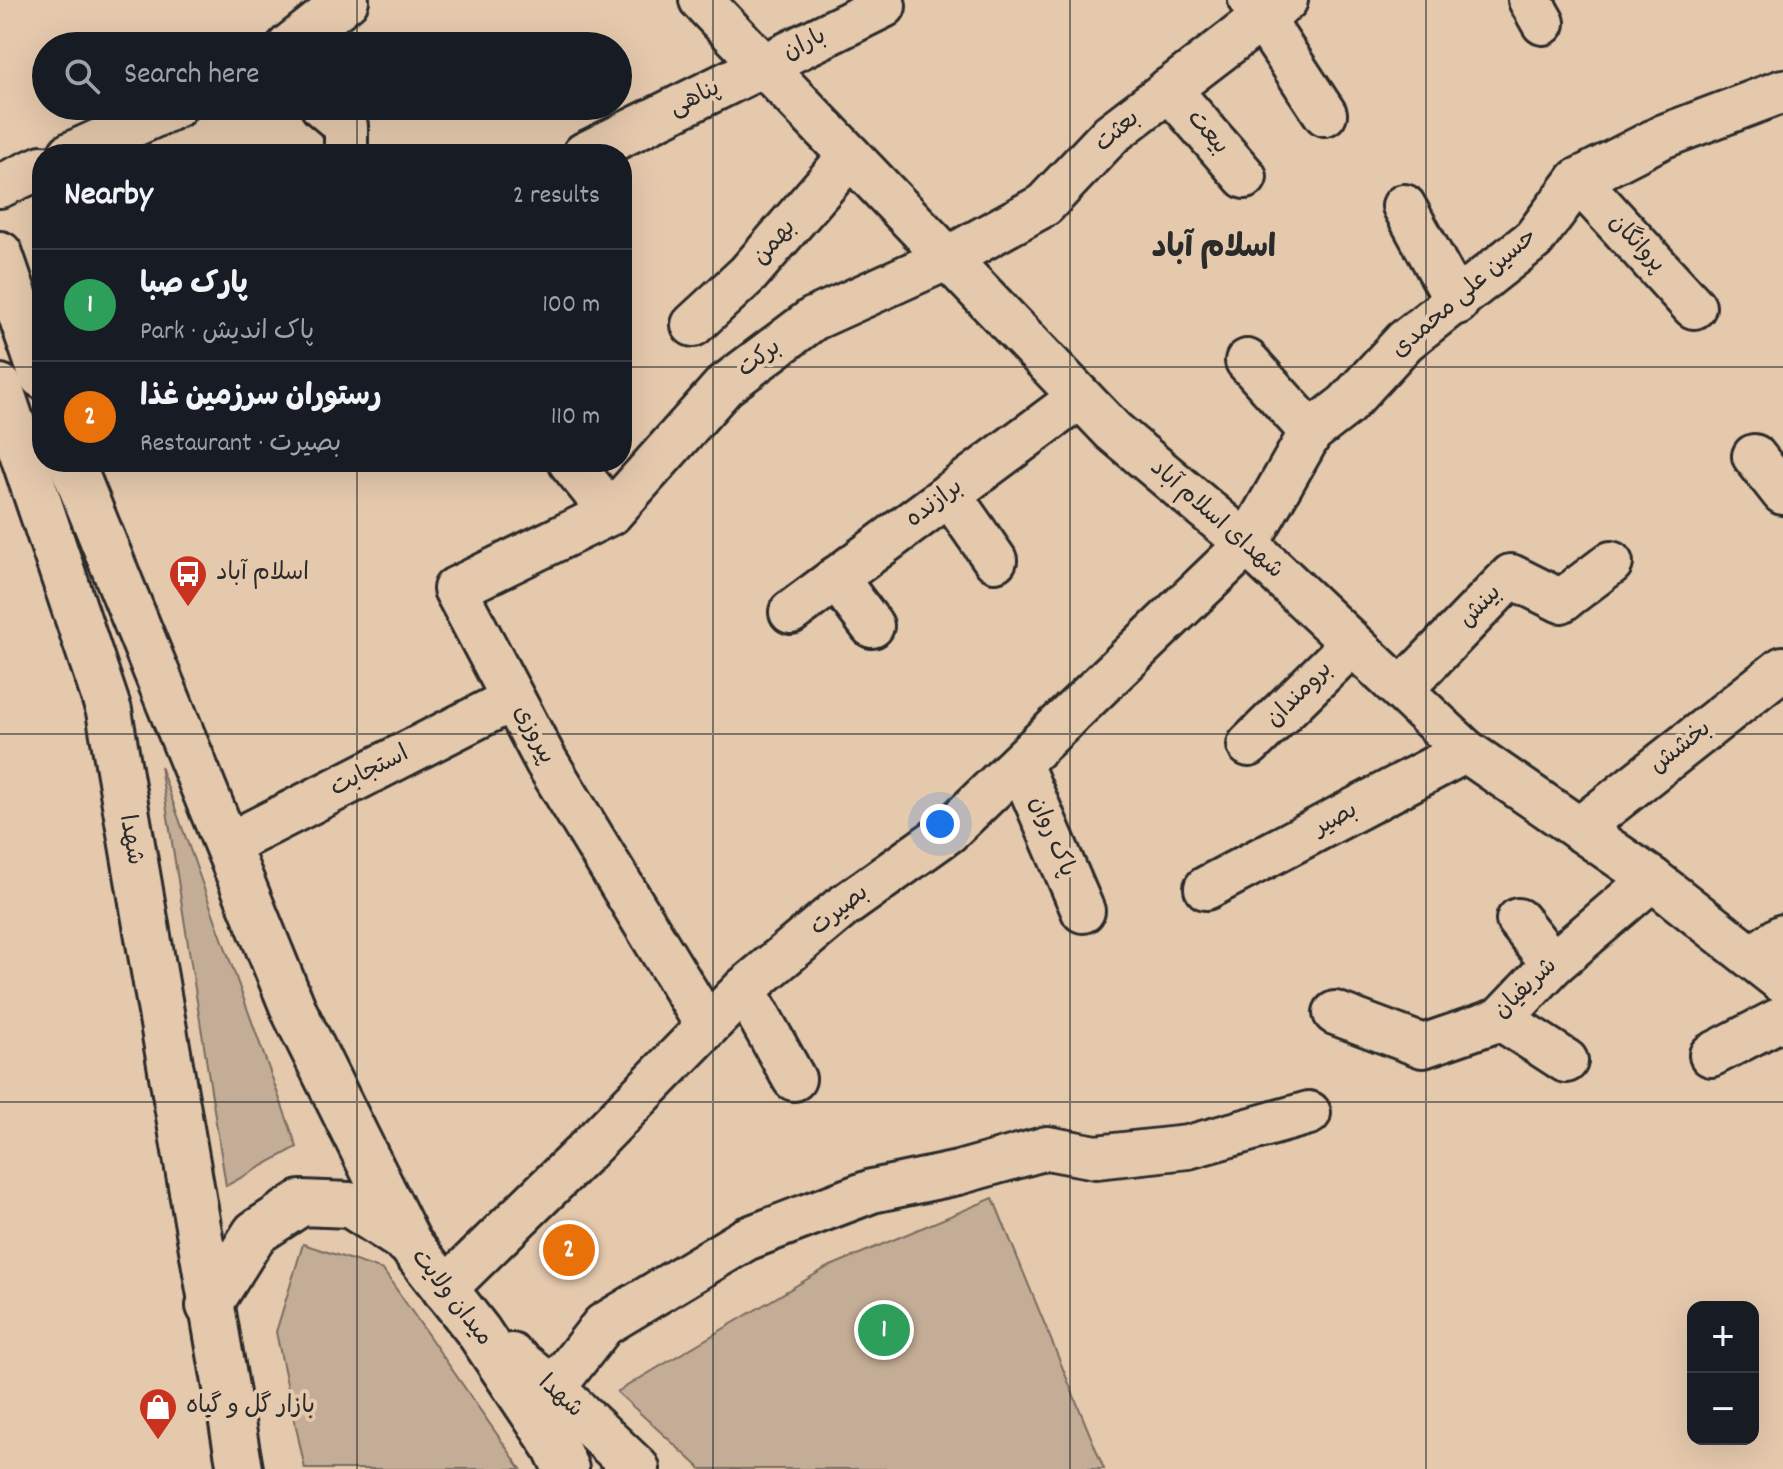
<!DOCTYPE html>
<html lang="en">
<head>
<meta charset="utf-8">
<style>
  body { margin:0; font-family:Dekko,"Playpen Sans Arabic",sans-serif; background:#20242c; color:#f1f3f6 }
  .controls { position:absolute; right:24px; bottom:24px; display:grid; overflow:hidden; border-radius:16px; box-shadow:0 8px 32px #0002 }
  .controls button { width:72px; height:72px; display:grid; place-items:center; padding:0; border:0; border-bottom:2px solid #363941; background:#171b24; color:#f1f3f6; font:40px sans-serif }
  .you { position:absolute; left:940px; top:824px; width:28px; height:28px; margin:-20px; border:6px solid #fff; border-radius:50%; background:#1a73e8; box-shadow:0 0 0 12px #1a73e833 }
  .badge { display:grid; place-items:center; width:52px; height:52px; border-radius:50%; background:#2563eb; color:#fff; font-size:26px; font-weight:700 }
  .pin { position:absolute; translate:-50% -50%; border:4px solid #fff; box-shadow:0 2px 8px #0006 }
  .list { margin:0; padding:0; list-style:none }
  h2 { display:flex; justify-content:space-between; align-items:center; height:104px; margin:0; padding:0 32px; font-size:34px }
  h2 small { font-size:26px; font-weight:400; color:#9ea1a6 }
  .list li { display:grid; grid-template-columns:52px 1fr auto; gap:24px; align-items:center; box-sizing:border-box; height:112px; padding:0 32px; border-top:2px solid #363941 }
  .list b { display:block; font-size:30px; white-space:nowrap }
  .list p { margin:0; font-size:26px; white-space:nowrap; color:#9ea1a6 }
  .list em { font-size:26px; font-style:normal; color:#9ea1a6 }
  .icon { flex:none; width:44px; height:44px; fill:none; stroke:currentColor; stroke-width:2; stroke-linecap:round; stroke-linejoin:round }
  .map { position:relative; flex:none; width:1783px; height:1469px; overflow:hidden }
  .search { position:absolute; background:#171b24; box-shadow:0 8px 32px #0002; left:32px; top:32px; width:600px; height:88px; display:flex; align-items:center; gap:20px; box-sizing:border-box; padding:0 28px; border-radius:44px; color:#9ea1a6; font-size:30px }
  .panel { position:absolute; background:#171b24; box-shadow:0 8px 32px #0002; left:32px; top:144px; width:600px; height:328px; border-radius:32px }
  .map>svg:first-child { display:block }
  .green { fill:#c4ad96; stroke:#786c60; stroke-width:2 }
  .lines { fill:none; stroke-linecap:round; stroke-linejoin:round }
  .minor-casing { stroke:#2b2b2b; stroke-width:48 }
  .major-casing { stroke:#2b2b2b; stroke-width:50 }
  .minor { stroke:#e5c9ad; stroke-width:42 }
  .major { stroke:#e5c9ad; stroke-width:44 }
  .grid { fill:none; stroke:#2b2b2b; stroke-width:2; stroke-opacity:0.55 }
  .labels { text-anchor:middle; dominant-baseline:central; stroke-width:8; stroke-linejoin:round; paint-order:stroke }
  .street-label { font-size:24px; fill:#2b2b2b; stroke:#e5c9ad }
  .poi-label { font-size:24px; fill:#2b2b2b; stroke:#e5c9ad; text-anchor:start }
  .district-label { font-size:32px; font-weight:bold; fill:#2b2b2b; stroke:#e5c9ad }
</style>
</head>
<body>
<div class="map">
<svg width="1783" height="1469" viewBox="0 0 1783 1469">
  <rect width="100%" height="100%" fill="#e5c9ad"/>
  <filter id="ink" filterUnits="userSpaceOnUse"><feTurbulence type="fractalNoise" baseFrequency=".0125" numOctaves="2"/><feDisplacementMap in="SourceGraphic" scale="16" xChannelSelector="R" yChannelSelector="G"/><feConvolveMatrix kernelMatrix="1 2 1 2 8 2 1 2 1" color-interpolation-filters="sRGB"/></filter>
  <g filter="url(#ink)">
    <!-- green -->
    <g class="green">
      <polygon points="160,766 297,1147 226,1186"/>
      <polygon points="993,1198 1104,1469 701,1469 617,1392 826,1268"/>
      <polygon points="303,1244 383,1270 521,1469 305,1469 276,1332"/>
    </g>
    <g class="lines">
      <!-- minor casing -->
      <g class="minor-casing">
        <g id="minor">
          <polyline points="701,0 1113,431 1247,544 1466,751 1652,879 1783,982"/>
          <polyline points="1250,0 1325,114"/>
          <polyline points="1530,0 1543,23"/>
          <polyline points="289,46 347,0"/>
          <polyline points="1169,89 1245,177"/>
          <polyline points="322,106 346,126 346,154"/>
          <polyline points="70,154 176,106"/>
          <polyline points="584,154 884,6 882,0"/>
          <polyline points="1578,180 1694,307"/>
          <polyline points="0,186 42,167"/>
          <polyline points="1404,206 1457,303"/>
          <polyline points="693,325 748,274 850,156"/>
          <polyline points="1247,361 1311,432"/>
          <polyline points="1754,456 1783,493"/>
          <polyline points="570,462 611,513"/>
          <polyline points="949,494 995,560"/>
          <polyline points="836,578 872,626"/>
          <polyline points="791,612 1080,397"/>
          <polyline points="1402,689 1511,576 1561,601 1611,563"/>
          <polyline points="1249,745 1352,644"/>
          <polyline points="1020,764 1083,911"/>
          <polyline points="1579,829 1783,668"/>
          <polyline points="227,845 513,699"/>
          <polyline points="1206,888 1466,751"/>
          <polyline points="1518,920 1553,964"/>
          <polyline points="1752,957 1783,936"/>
          <polyline points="744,989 794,1079"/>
          <polyline points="1335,1013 1423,1046 1501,1019 1553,964 1652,879"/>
          <polyline points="1501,1019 1566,1061"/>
          <polyline points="707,1026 546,761 455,589 611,513 724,386 813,319 948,258 1044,205 1111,134 1286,0"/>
          <polyline points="1711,1055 1783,1018"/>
          <polyline points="444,1290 582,1155 744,989 840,909 948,832 1247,544 1311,432 1346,405 1405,341 1534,239 1578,180 1664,136 1783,91"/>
          <polyline points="553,1389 603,1325 746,1239 872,1191 958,1173 1047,1148 1096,1157 1188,1147 1309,1113"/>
        </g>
      </g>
      <!-- major casing -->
      <g class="major-casing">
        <g id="major">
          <polyline points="0,254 42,376"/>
          <polyline points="0,387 109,711 240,1469"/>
          <polyline points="71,462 295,1013 409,1243"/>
          <polyline points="209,1306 255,1233 301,1203 350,1205 409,1243 478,1331 555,1446 566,1469"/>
          <polyline points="511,1356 553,1389 637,1469"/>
        </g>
      </g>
      <!-- minor -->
      <use href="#minor" class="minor"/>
      <!-- major -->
      <use href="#major" class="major"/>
    </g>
  </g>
  <!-- grid -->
  <path class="grid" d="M357,0V46M713,0V1469M1070,0V1469M1426,0V1469M357,106V154M0,367H42M622,367H1783M357,462V1469M0,734H1783M0,1102H1783"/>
  <!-- icons -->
  <defs>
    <g id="bus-pin" transform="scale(2)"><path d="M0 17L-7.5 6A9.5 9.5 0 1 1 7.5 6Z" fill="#c8321e" stroke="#e5c9ad"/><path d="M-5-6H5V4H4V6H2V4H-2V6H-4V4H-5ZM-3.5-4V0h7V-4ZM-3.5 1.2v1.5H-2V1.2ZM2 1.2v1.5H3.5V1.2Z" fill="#fff"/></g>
    <g id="shop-pin" transform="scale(2)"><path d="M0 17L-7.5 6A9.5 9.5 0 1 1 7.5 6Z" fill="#c8321e" stroke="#e5c9ad"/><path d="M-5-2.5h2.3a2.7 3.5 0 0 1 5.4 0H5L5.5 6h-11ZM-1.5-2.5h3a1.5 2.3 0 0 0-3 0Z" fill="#fff"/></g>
  </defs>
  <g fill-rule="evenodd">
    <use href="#bus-pin" x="188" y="574"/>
    <use href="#shop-pin" x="158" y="1407"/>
  </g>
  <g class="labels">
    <!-- street labels -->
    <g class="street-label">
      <text transform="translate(805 45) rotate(-26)">باران</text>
      <text transform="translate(695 99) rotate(-26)">پناهی</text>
      <text transform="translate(1118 132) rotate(-41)">بعثت</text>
      <text transform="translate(1207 133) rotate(49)">بیعت</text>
      <text transform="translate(775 243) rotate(-49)">بهمن</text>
      <text transform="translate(1636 244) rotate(47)">پروانگان</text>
      <text transform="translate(1465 294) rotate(-41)">حسین علی محمدی</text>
      <text transform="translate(760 359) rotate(-37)">برکت</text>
      <text transform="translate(935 504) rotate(-37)">برازنده</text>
      <text transform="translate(1216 520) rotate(41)">شهدای اسلام آباد</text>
      <text transform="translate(1481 607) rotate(-46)">بینش</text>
      <text transform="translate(1300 695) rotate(-45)">برومندان</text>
      <text transform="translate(533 735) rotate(62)">پیروزی</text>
      <text transform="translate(1681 748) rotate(-38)">بخشش</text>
      <text transform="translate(370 772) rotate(-27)">استجابت</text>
      <text transform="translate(1336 820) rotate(-28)">بصیر</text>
      <text transform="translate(1051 837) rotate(67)">پاک روان</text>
      <text transform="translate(130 840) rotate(80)">شهدا</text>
      <text transform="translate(840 911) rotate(-38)">بصیرت</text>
      <text transform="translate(1526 989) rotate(-43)">شریفیان</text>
      <text transform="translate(451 1298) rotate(52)">میدان ولایت</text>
      <text transform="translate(560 1397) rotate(42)">شهدا</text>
    </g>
    <!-- poi labels -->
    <g class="poi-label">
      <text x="216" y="574">اسلام آباد</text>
      <text x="186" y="1407">بازار گل و گیاه</text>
    </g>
    <!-- district labels -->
    <g class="district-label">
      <text x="1214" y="250">اسلام آباد</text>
    </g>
  </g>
</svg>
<div class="controls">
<button>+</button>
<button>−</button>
</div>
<div class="you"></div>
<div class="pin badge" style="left:884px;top:1330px;background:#2e9e5b">1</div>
<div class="pin badge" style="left:569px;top:1250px;background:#e8710a">2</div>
<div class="search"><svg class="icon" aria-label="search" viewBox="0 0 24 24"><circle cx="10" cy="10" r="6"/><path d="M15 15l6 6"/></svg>Search here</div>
<section class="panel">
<h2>Nearby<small>2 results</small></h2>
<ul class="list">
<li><span class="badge" style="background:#2e9e5b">1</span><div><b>پارک صبا</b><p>Park · پاک اندیش</p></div><em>100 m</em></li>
<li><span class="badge" style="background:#e8710a">2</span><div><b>رستوران سرزمین غذا</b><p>Restaurant · بصیرت</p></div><em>110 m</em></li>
</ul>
</section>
</div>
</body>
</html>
